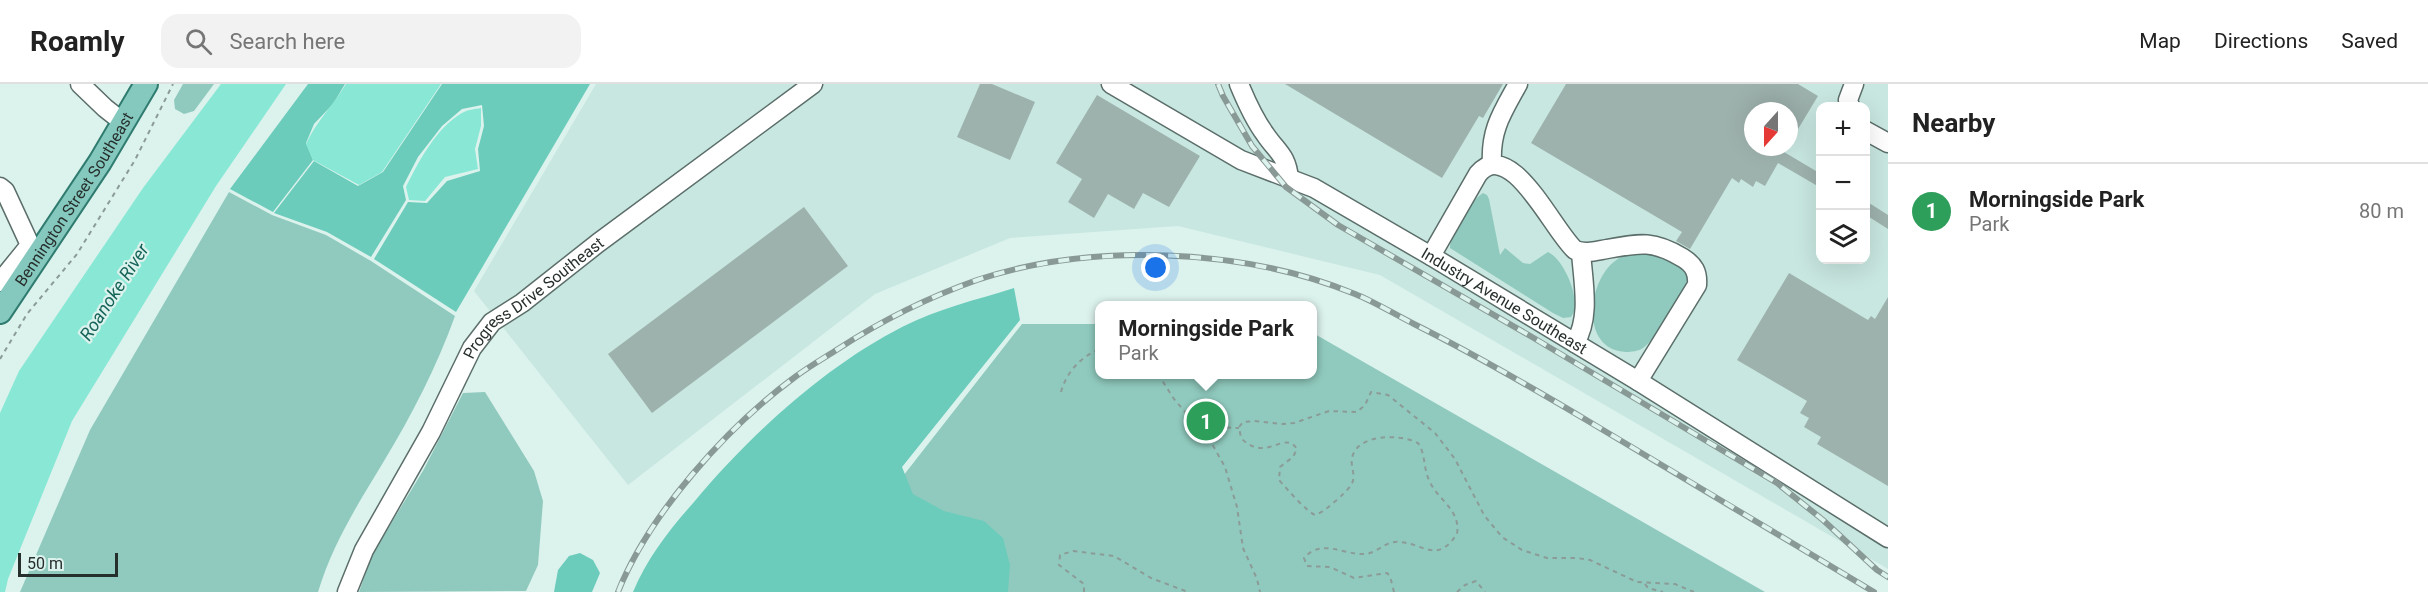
<!DOCTYPE html>
<html lang="en">
<head>
<meta charset="utf-8">
<style>
  body { margin:0; font-family:Roboto,sans-serif; background:#f2f2f2; color:#222 }
  .controls { position:absolute; right:18px; top:18px; display:grid; overflow:hidden; border-radius:12px; box-shadow:0 6px 24px #0002 }
  .controls button { width:54px; height:54px; display:grid; place-items:center; padding:0; border:0; border-bottom:2px solid #e0e0e0; background:#fff; color:#222; font:30px sans-serif }
  .compass { position:absolute; left:1744px; top:18px; width:54px; height:54px; border-radius:50%; background:#fff; box-shadow:0 6px 24px #0002; rotate:201deg }
  .scale { position:absolute; left:18px; bottom:15px; width:100px; box-sizing:border-box; padding-left:6px; border:3px solid #272f2d; border-top:0; font-size:16px; line-height:21px; white-space:nowrap; color:#272f2d; -webkit-text-stroke:4px #dcf2ed; paint-order:stroke }
  .you { position:absolute; left:1156px; top:184px; width:21px; height:21px; margin:-15px; border:4px solid #fff; border-radius:50%; background:#1a73e8; box-shadow:0 0 0 9px #1a73e833 }
  .badge { display:grid; place-items:center; width:39px; height:39px; border-radius:50%; background:#1e665b; color:#fff; font-size:20px; font-weight:700 }
  .pin { position:absolute; translate:-50% -50%; border:3px solid #fff; box-shadow:0 2px 6px #0006 }
  .popup { position:absolute; left:1095px; top:217px; width:222px; height:78px; box-sizing:border-box; display:grid; place-content:center; border-radius:12px; background:#fff; filter:drop-shadow(0 2px 4px #0005); font-size:20px; white-space:nowrap; color:#767676 }
  .popup b { font-size:22px; color:#222 }
  .popup::after { content:''; position:absolute; left:50%; top:100%; margin-left:-12px; border:12px solid transparent; border-top-color:#fff }
  .list { margin:0; padding:0; list-style:none }
  h2 { display:flex; justify-content:space-between; align-items:center; height:78px; margin:0; padding:0 24px; font-size:26px }
  h2 small { font-size:20px; font-weight:400; color:#767676 }
  .list li { display:grid; grid-template-columns:39px 1fr auto; gap:18px; align-items:center; box-sizing:border-box; height:96px; padding:0 24px; border-top:2px solid #e0e0e0 }
  .list b { display:block; font-size:22px; white-space:nowrap }
  .list p { margin:0; font-size:20px; white-space:nowrap; color:#767676 }
  .list em { font-size:20px; font-style:normal; color:#767676 }
  .icon { flex:none; width:33px; height:33px; fill:none; stroke:currentColor; stroke-width:2; stroke-linecap:round; stroke-linejoin:round }
  .map { position:relative; flex:none; width:1888px; height:508px; overflow:hidden }
  header { display:flex; align-items:center; gap:36px; box-sizing:border-box; height:84px; padding:0 30px; background:#fff; border-bottom:2px solid #e0e0e0 }
  header strong { font-size:28px }
  nav { display:flex; gap:33px; margin-inline-start:auto; font-size:21px }
  .search { width:420px; height:54px; background:#f2f2f2; display:flex; align-items:center; gap:15px; box-sizing:border-box; padding:0 21px; border-radius:18px; color:#767676; font-size:22px }
  main { display:flex }
  aside { flex:1; background:#fff }
  .map>svg:first-child { display:block }
  .built { fill:#c8e7e0; fill-rule:evenodd }
  .green { fill:#90cabe }
  .forest { fill:#6cccbb }
  .water { fill:#88e8d5 }
  .building { fill:#9eb2ad }
  .lines { fill:none; stroke-linecap:round; stroke-linejoin:round }
  .minor-casing { stroke:#5b6e6a; stroke-width:21 }
  .major-casing { stroke:#2f7b6f; stroke-width:26 }
  .path { stroke:#8b9b97; stroke-width:2; stroke-dasharray:4.5 4.5; stroke-linecap:butt }
  .minor { stroke:#fff; stroke-width:18 }
  .major { stroke:#85c8be; stroke-width:22 }
  .rail-casing { stroke:#899995; stroke-width:6 }
  .rail { stroke:#dcf2ed; stroke-width:4; stroke-dasharray:11; stroke-linecap:butt }
  .labels { text-anchor:middle; dominant-baseline:central; stroke-width:4.5; stroke-linejoin:round; paint-order:stroke }
  .street-label { font-size:16px; fill:#272f2d; stroke:#dcf2ed }
  .water-label { font-size:18px; font-style:italic; fill:#17655a; stroke:#dcf2ed }
</style>
</head>
<body>
<header>
<strong>Roamly</strong>
<div class="search"><svg class="icon" aria-label="search" viewBox="0 0 24 24"><circle cx="10" cy="10" r="6"/><path d="M15 15l6 6"/></svg>Search here</div>
<nav><a>Map</a><a>Directions</a><a>Saved</a></nav>
</header>
<main>
<div class="map">
<svg width="1888" height="508" viewBox="0 0 1888 508">
  <rect width="100%" height="100%" fill="#dcf2ed"/>
  <!-- built -->
  <path class="built" d="M596,0H1888V485L1380,191L1178,142L1010,154L875,210L628,401L474,207ZM1820,22H1866V176H1820ZM1753,27H1789V63H1753Z"/>
  <!-- green -->
  <g class="green">
    <polygon points="183,0 214,0 194,27 184,30 175,25 174,16"/>
    <path d="M229,108L272,131L326,151L371,177L455,232C437,282 412,331 384,377C358,420 333,459 318,508H20L90,346Z"/>
    <path d="M1483,109L1487,111L1489,115L1500,171L1505,164L1523,179L1530,180L1548,168C1564,175 1583,218 1571,233L1563,234L1553,229L1450,164C1451,145 1468,119 1483,109Z"/>
    <path d="M1645,167C1662,173 1680,177 1688,194C1683,209 1674,221 1666,234C1659,244 1653,257 1643,264C1639,267 1631,268 1626,268C1580,266 1587,198 1615,177C1623,170 1635,169 1645,167Z"/>
    <polygon points="1022,240 1099,240 1100,290 1312,290 1313,249 1765,508 995,508 871,433"/>
    <polygon points="485,308 534,387 543,417 538,481 526,507 359,508 372,471 424,385 463,309"/>
  </g>
  <!-- forest -->
  <g class="forest">
    <polygon points="308,0 345,0 333,20 314,40 306,59 313,76 273,128 230,105"/>
    <polygon points="442,0 590,0 456,228 374,175 408,118 427,119 447,97 480,87 478,65 484,42 482,21 462,25 442,42 418,73 403,102 406,116 371,173 327,148 274,129 314,77 358,102 383,88"/>
    <path d="M1014,204L1020,236L902,383L913,410L944,427L984,437L1003,454L1010,481L1008,508H633C647,474 670,445 694,418C750,351 824,283 902,243C937,225 976,216 1014,204Z"/>
    <polygon points="580,469 593,476 600,489 592,508 554,508 558,486 569,472"/>
  </g>
  <!-- water -->
  <g class="water">
    <polygon points="221,0 286,0 216,102 72,337 8,495 5,508 0,508 0,329 19,287 143,104"/>
    <path d="M346,0H441L382,88L359,101L313,76L306,60C316,38 333,21 346,0Z"/>
    <path d="M481,24V42L475,65L478,85L445,93L425,117L409,116L406,103C419,77 436,44 462,29C467,26 475,25 481,24Z"/>
  </g>
  <!-- building -->
  <g class="building">
    <polygon points="980,0 992,0 1035,18 1010,76 957,53"/>
    <polygon points="1285,0 1503,0 1483,34 1479,32 1442,94"/>
    <polygon points="1566,0 1798,0 1818,12 1789,60 1789,27 1753,27 1753,63 1787,63 1784,68 1821,90 1821,104 1778,79 1765,102 1756,97 1753,103 1741,95 1739,99 1732,94 1690,165 1676,157 1682,148 1531,59"/>
    <polygon points="1097,11 1200,72 1169,123 1143,109 1134,125 1108,110 1094,134 1068,118 1082,95 1056,79"/>
    <polygon points="1866,117 1888,131 1888,145 1866,131"/>
    <polygon points="804,123 848,182 652,329 608,270"/>
    <polygon points="1789,189 1868,236 1871,232 1875,235 1888,213 1888,402 1817,360 1821,353 1804,343 1809,334 1800,329 1807,317 1737,276"/>
  </g>
  <g class="lines">
    <!-- minor casing -->
    <g class="minor-casing">
      <g id="minor">
        <polyline points="80,0 105,24 124,39"/>
        <path id="s1" d="M1111,0L1241,76L1314,104L1431,172L1638,297L1888,454"/>
        <path d="M1239,0C1246,17 1254,35 1265,50C1277,68 1287,71 1289,95"/>
        <polyline points="1850,22 1848,16 1854,0"/>
        <polyline points="1866,47 1888,59"/>
        <path d="M1492,80C1490,46 1502,29 1518,0"/>
        <polyline points="0,103 5,107 30,161 0,198"/>
        <path d="M1431,172L1478,90C1511,52 1553,147 1575,166C1586,170 1595,167 1607,165C1640,159 1653,156 1683,174C1694,181 1698,188 1697,201L1638,297"/>
        <path d="M1575,259C1591,233 1583,198 1581,168"/>
        <path id="s2" d="M347,508L364,466L431,348L472,264L492,238L522,219L598,159L813,0"/>
      </g>
    </g>
    <!-- major casing -->
    <g class="major-casing">
      <g id="major">
        <path id="s3" d="M0,228L100,78L146,0"/>
      </g>
    </g>
    <!-- path -->
    <g class="path">
      <polyline points="0,275 27,230 77,170 135,76 173,0"/>
      <polyline points="1158,290 1174,315 1211,358 1225,383 1237,423 1243,464 1257,495 1260,508"/>
      <path d="M1061,308C1066,289 1081,272 1100,265"/>
      <polyline points="1201,348 1209,343 1239,344"/>
      <polyline points="1645,500 1648,504 1663,508"/>
      <polyline points="1084,508 1084,500 1059,481 1060,471 1073,467 1114,472 1151,494 1188,508"/>
      <path d="M1394,508L1390,492L1387,489L1354,494L1330,483L1307,482L1304,474C1322,454 1343,471 1365,470C1378,469 1386,456 1400,458C1424,460 1437,480 1457,450C1461,425 1437,416 1429,396C1423,383 1426,371 1418,359C1401,350 1357,349 1352,374C1350,383 1357,392 1351,401C1347,408 1322,430 1315,431C1307,428 1286,404 1279,396L1280,383L1293,373L1297,365C1284,345 1266,380 1241,354L1239,343L1243,338L1255,337L1282,340L1294,339L1329,327L1357,328L1365,321L1371,308L1388,311L1435,349L1455,375L1484,431L1502,453L1522,466L1547,474H1577L1590,476L1637,498L1675,500L1694,508"/>
      <polyline points="1457,508 1465,501 1476,497 1485,508"/>
    </g>
    <!-- minor -->
    <use href="#minor" class="minor"/>
    <!-- major -->
    <use href="#major" class="major"/>
    <!-- rail casing -->
    <g class="rail-casing">
      <g id="rail">
        <polyline points="1218,0 1223,12 1252,62 1286,103 1338,141 1532,253 1777,399 1823,436 1877,486 1888,493"/>
        <path d="M618,508C649,430 727,343 795,293C808,283 824,274 838,265C881,237 929,213 977,196C1091,158 1244,164 1355,210C1375,218 1394,230 1414,240C1474,270 1531,303 1588,337C1684,394 1779,451 1874,508"/>
      </g>
    </g>
    <!-- rail -->
    <use href="#rail" class="rail"/>
  </g>
  <g class="labels">
    <!-- street labels -->
    <g class="street-label">
      <text stroke="none"><textPath href="#s3" startOffset="135">Bennington Street Southeast</textPath></text>
      <text stroke="none"><textPath href="#s2" startOffset="354">Progress Drive Southeast</textPath></text>
      <text stroke="none"><textPath href="#s1" startOffset="450">Industry Avenue Southeast</textPath></text>
    </g>
    <!-- water labels -->
    <g class="water-label">
      <text transform="translate(114 208) rotate(-57)">Roanoke River</text>
    </g>
  </g>
</svg>
<div class="controls">
<button>+</button>
<button>−</button>
<button><svg class="icon" aria-label="layers" viewBox="0 0 24 24"><path d="M12 4l9 5-9 5-9-5zM3 14l9 5 9-5"/></svg></button>
</div>
<svg class="compass" viewBox="-18 -18 36 36"><path d="M0-13l5 13h-10z" fill="#e53935"/><path d="M0 13l5-13h-10z" fill="#767676"/></svg>
<div class="scale">50 m</div>
<div class="you"></div>
<div class="pin badge" style="left:1206px;top:337px;background:#2e9e5b">1</div>
<div class="popup"><b>Morningside Park</b>Park</div>
</div>
<aside>
<h2>Nearby<small></small></h2>
<ul class="list">
<li><span class="badge" style="background:#2e9e5b">1</span><div><b>Morningside Park</b><p>Park</p></div><em>80 m</em></li>
</ul>
</aside>
</main>
</body>
</html>
